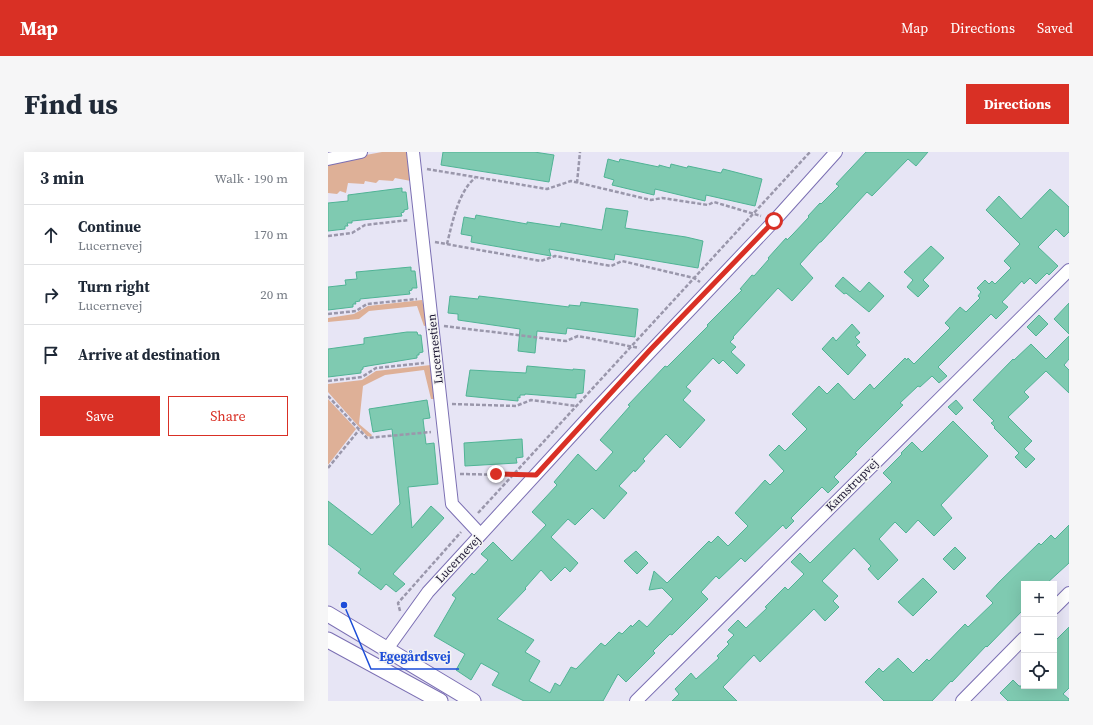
<!DOCTYPE html>
<html lang="en">
<head>
<meta charset="utf-8">
<style>
  body { margin:0; font-family:"Source Serif 4",serif; background:#f6f6f7; color:#1f2937 }
  .controls { position:absolute; right:12px; bottom:12px; display:grid; overflow:hidden; border-radius:0px; box-shadow:0 4px 16px #0002 }
  .controls button { width:36px; height:36px; display:grid; place-items:center; padding:0; border:0; border-bottom:1px solid #e0e1e3; background:#fff; color:#1f2937; font:20px sans-serif }
  .stop { position:absolute; width:12px; height:12px; margin:-9px; border:3px solid #d93025; border-radius:50%; background:#fff }
  .stop.end { background:#d93025; border-color:#fff; box-shadow:0 1px 4px #0008 }
  .list { margin:0; padding:0; list-style:none }
  h2 { display:flex; justify-content:space-between; align-items:center; height:52px; margin:0; padding:0 16px; font-size:17px }
  h2 small { font-size:13px; font-weight:400; color:#747a83 }
  .list li { display:grid; grid-template-columns:26px 1fr auto; gap:12px; align-items:center; box-sizing:border-box; height:60px; padding:0 16px; border-top:1px solid #e0e1e3 }
  .list b { display:block; font-size:15px; white-space:nowrap }
  .list p { margin:0; font-size:13px; white-space:nowrap; color:#747a83 }
  .list em { font-size:13px; font-style:normal; color:#747a83 }
  .actions { display:flex; gap:8px; padding:12px 16px }
  .actions a { flex:1; padding:9px 0; border:1px solid #d93025; border-radius:0px; text-align:center; font-size:14px; color:#d93025 }
  .actions .main { background:#d93025; color:#fff }
  .icon { flex:none; width:22px; height:22px; fill:none; stroke:currentColor; stroke-width:2; stroke-linecap:round; stroke-linejoin:round }
  .map { position:relative; flex:none; width:741px; height:549px; overflow:hidden; border-radius:0px }
  header { display:flex; align-items:center; gap:24px; box-sizing:border-box; height:56px; padding:0 20px; background:#d93025; color:#fff }
  header strong { font-size:19px }
  nav { display:flex; gap:22px; margin-inline-start:auto; font-size:14px }
  .intro { display:flex; align-items:center; justify-content:space-between; box-sizing:border-box; height:96px; padding:0 24px }
  h1 { margin:0; font-size:28px }
  .button { padding:10px 18px; border-radius:0px; background:#d93025; color:#fff; font-size:14px; font-weight:700 }
  main { display:flex; gap:24px; padding:0 24px }
  aside { flex:1; background:#fff; border-radius:0px; box-shadow:0 4px 16px #0002 }
  .map>svg:first-child { display:block }
  .green { fill:#deb097 }
  .building { fill:#7fcab1; stroke:#50b395 }
  .lines { fill:none; stroke-linecap:round; stroke-linejoin:round }
  .minor-casing { stroke:#7b6fb3; stroke-width:14 }
  .tertiary-casing { stroke:#7b6fb3; stroke-width:17 }
  .path { stroke:#9a97ab; stroke-width:2.5; stroke-dasharray:4 2; stroke-linecap:butt }
  .minor { stroke:#fff; stroke-width:12 }
  .tertiary { stroke:#fff; stroke-width:15 }
  .route { stroke:#d93025; stroke-width:5 }
  .labels { text-anchor:middle; dominant-baseline:central; stroke-width:3; stroke-linejoin:round; paint-order:stroke }
  .street-label { font-size:12px; fill:#1d1834; stroke:#f4f4f4 }
  .leader { fill:none; stroke:#1d4ed8; stroke-width:1.5 }
  .callout-dot { fill:#1d4ed8; stroke:#f4f4f4; stroke-width:1.5 }
  .callout-label { font-size:13px; text-anchor:middle; font-weight:bold; fill:#1d4ed8; stroke:#f4f4f4; stroke-width:3; stroke-linejoin:round; paint-order:stroke }
</style>
</head>
<body>
<header>
<strong>Map</strong>
<nav><a>Map</a><a>Directions</a><a>Saved</a></nav>
</header>
<div class="intro"><h1>Find us</h1><a class="button">Directions</a></div>
<main>
<aside>
<h2>3 min<small>Walk · 190 m</small></h2>
<ul class="list">
<li><svg class="icon" aria-label="ahead" viewBox="0 0 24 24"><path d="M12 20V5M6 11l6-6 6 6"/></svg><div><b>Continue</b><p>Lucernevej</p></div><em>170 m</em></li>
<li><svg class="icon" aria-label="right" viewBox="0 0 24 24"><path d="M7 20v-9h11M14 6l5 5-5 5"/></svg><div><b>Turn right</b><p>Lucernevej</p></div><em>20 m</em></li>
<li><svg class="icon" aria-label="arrive" viewBox="0 0 24 24"><path d="M6 21V4h12l-3 4 3 4H6"/></svg><div><b>Arrive at destination</b></div></li>
</ul>
<div class="actions"><a class="main">Save</a><a>Share</a></div>
</aside>
<div class="map">
<svg width="741" height="549" viewBox="0 0 741 549">
  <rect width="100%" height="100%" fill="#e7e5f5"/>
  <!-- green -->
  <g class="green">
    <polygon points="54,0 79,0 83,29 67,26 65,29 51,28 48,31 37,29 36,32 20,31 18,41 12,39 9,42 0,41 0,10"/>
    <polygon points="94,148 100,173 96,174 89,154 41,159 31,167 0,170 0,166 26,162 40,154"/>
    <polygon points="103,213 107,247 103,247 96,218 57,223 35,234 31,272 44,283 43,285 39,284 0,240 0,232 34,228 48,219"/>
    <polygon points="0,247 28,277 0,313"/>
  </g>
  <!-- building -->
  <g class="building">
    <polygon points="115,0 206,0 226,3 221,30 113,13"/>
    <polygon points="538,0 600,0 588,14 580,7 544,44 539,40 493,90 492,90 472,112 485,126 464,149 450,136 405,185 406,186 402,190 408,195 403,200 417,213 409,222 395,208 391,212 385,206 358,235 363,239 355,248 377,268 352,296 338,282 315,307 317,309 307,320 306,318 291,334 299,341 276,367 264,356 247,373 240,367 223,385 250,411 242,420 237,415 223,429 213,418 197,436 198,437 169,467 206,488 197,500 212,509 201,529 222,541 227,531 232,534 243,515 248,517 273,491 277,494 291,480 294,482 303,473 304,475 311,468 319,475 345,447 334,436 321,438 326,419 339,431 381,389 383,391 390,384 400,394 420,374 407,361 437,328 442,333 456,319 441,303 451,293 457,299 479,277 464,262 491,234 499,242 510,231 526,248 542,232 546,237 577,206 579,208 580,206 586,212 622,176 617,171 632,155 638,160 652,146 650,144 653,140 649,136 657,128 661,132 664,129 667,132 683,116 676,109 692,92 658,58 671,44 693,67 722,37 741,55 741,80 736,85 728,77 710,95 730,114 721,123 719,121 708,132 702,126 696,132 694,129 674,150 680,155 668,167 663,162 610,215 619,224 611,231 604,224 592,235 590,234 572,251 575,253 527,301 529,302 506,325 511,330 500,341 494,335 463,366 466,369 458,377 455,373 417,410 413,406 391,427 388,424 373,440 380,447 344,483 342,482 325,499 327,501 298,530 290,522 275,549 196,549 164,533 171,521 153,511 143,528 128,518 137,502 106,484 128,446 124,443 144,421 146,423 160,408 153,402 165,390 184,409 218,373 204,360 229,333 226,330 250,302 268,319 285,300 272,288 302,254 300,253 337,214 339,215 380,174 379,173 414,138 412,137 424,123 426,124 441,107 440,106 458,86 459,88 465,82 481,65 480,64 492,51 493,52 511,34 508,32"/>
    <polygon points="280,7 291,10 292,7 331,15 331,13 342,16 343,12 359,16 360,14 393,21 395,17 434,27 427,54 378,43 377,49 327,37 326,43 284,33 286,28 276,25"/>
    <polygon points="74,36 74,40 78,40 80,57 76,58 76,60 73,61 74,64 24,69 24,71 19,71 20,74 17,74 17,77 0,79 0,51 20,49 20,43"/>
    <polygon points="278,56 300,59 297,76 358,85 375,89 370,116 287,102 286,108 221,97 223,104 143,90 144,84 133,82 136,65 147,67 148,63 199,72 199,70 232,75 233,71 274,78"/>
    <polygon points="603,94 616,106 595,128 601,134 590,145 579,135 585,128 576,120"/>
    <polygon points="83,115 83,119 87,119 89,136 84,136 84,138 81,139 82,142 32,147 32,149 27,150 28,152 25,152 25,155 0,158 0,135 18,133 17,128 29,127 28,120"/>
    <polygon points="515,125 532,140 541,130 556,144 541,160 518,141 516,142 507,134"/>
    <polygon points="122,144 150,147 151,144 241,155 241,153 252,154 253,150 310,157 307,185 239,176 238,182 209,179 207,201 190,199 192,177 130,168 130,162 120,161"/>
    <polygon points="741,151 741,182 726,167"/>
    <polygon points="711,163 720,172 708,184 699,175"/>
    <polygon points="524,172 532,181 527,185 532,190 528,193 538,203 520,223 494,197 505,185 508,189"/>
    <polygon points="79,180 89,180 90,183 93,183 95,200 91,201 91,203 89,203 89,206 40,214 35,215 35,217 33,218 33,221 0,225 0,197 36,192 36,186"/>
    <polygon points="741,184 741,207 736,213 741,218 741,241 718,219 696,240 701,245 680,265 704,289 696,297 707,307 698,316 687,305 691,301 666,276 667,275 663,271 666,269 645,248 685,207 686,208 703,192 718,207"/>
    <polygon points="199,214 245,218 245,217 257,218 255,241 248,242 248,246 197,242 197,243 192,243 192,246 190,245 190,249 138,244 142,218 198,221"/>
    <polygon points="99,248 102,266 95,267 98,292 106,291 110,332 80,335 84,376 103,354 116,366 65,422 77,432 68,440 58,432 53,438 30,421 33,417 0,392 0,349 44,383 72,352 64,277 45,280 41,257"/>
    <polygon points="628,248 635,256 628,263 620,255"/>
    <polygon points="625,269 660,304 613,353 624,366 606,384 590,368 578,381 567,370 551,387 570,408 550,428 540,417 543,414 526,396 494,429 510,444 505,449 511,455 497,469 486,457 432,510 426,503 395,535 409,549 344,549 351,542 347,537 363,521 368,527 391,506 389,504 401,492 399,490 406,483 400,478 410,468 418,476 439,456 437,455 457,435 460,438 476,422 463,410 472,401 482,411 564,330 555,321 574,302 573,301 584,290 594,300"/>
    <polygon points="194,287 195,305 188,306 189,311 137,314 136,291"/>
    <polygon points="741,373 741,411 718,432 696,432 696,457 659,495 658,494 624,530 623,529 604,549 556,549 537,530 551,516 555,520 570,506 585,521 599,507 601,509 637,472 640,475 665,451 658,444 671,430 711,391 713,393 723,383 727,387"/>
    <polygon points="627,395 638,406 626,418 615,407"/>
    <polygon points="308,399 320,411 309,422 296,409"/>
    <polygon points="595,426 609,440 585,464 570,450"/>
    <polygon points="741,475 741,536 735,542 741,547 741,549 680,549 672,541 685,528 691,534 726,534 726,490"/>
  </g>
  <g class="lines">
    <!-- minor casing -->
    <g class="minor-casing">
      <g id="minor">
        <polyline points="85,0 124,352 152,382"/>
        <polyline points="0,7 33,0"/>
        <polyline points="726,456 741,441"/>
        <polyline points="59,497 100,440 268,257 446,69 508,0"/>
        <polyline points="308,549 741,118"/>
        <polyline points="634,549 696,486"/>
      </g>
    </g>
    <!-- tertiary casing -->
    <g class="tertiary-casing">
      <g id="tertiary">
        <polyline points="0,462 145,549"/>
        <polyline points="0,488 112,549"/>
      </g>
    </g>
    <!-- path -->
    <g class="path">
      <polyline points="99,17 219,37 243,29 323,48 334,46 380,53 386,50 433,64"/>
      <polyline points="249,31 252,0"/>
      <polyline points="0,84 24,81 37,73 81,68"/>
      <polyline points="107,90 213,109 227,104 283,114 294,109 366,126 372,130"/>
      <path d="M119,92C124,72 130,40 147,26"/>
      <polyline points="0,162 28,159 39,152 89,147"/>
      <polyline points="116,174 238,189 250,184 311,196"/>
      <polyline points="0,229 34,225 48,216 96,211"/>
      <polyline points="0,244 39,286 103,280"/>
      <polyline points="124,252 188,254 203,248 249,254"/>
      <polyline points="0,316 31,278"/>
      <polyline points="132,322 185,323"/>
      <polyline points="150,361 482,0"/>
      <polyline points="72,459 70,451 133,380"/>
    </g>
    <!-- minor -->
    <use href="#minor" class="minor"/>
    <!-- tertiary -->
    <use href="#tertiary" class="tertiary"/>
  </g>
  <g class="lines">
    <!-- route -->
    <polyline class="route" points="168,322 208,323 322,198 446,69"/>
  </g>
  <g class="labels">
    <!-- street labels -->
    <g class="street-label">
      <text transform="translate(107 197) rotate(-96)">Lucernestien</text>
      <text transform="translate(524 333) rotate(-45)">Kamstrupvej</text>
      <text transform="translate(130 407) rotate(-47)">Lucernevej</text>
    </g>
  </g>
  <!-- callouts -->
  <path class="leader" d="M16 453L43 517H131"/>
  <circle class="callout-dot" cx="16" cy="453" r="4"/>
  <g class="callout-label">
    <text x="87" y="509">Egegårdsvej</text>
  </g>
</svg>
<div class="controls">
<button>+</button>
<button>−</button>
<button><svg class="icon" aria-label="locate" viewBox="0 0 24 24"><circle cx="12" cy="12" r="6"/><path d="M12 2v4M12 18v4M2 12h4M18 12h4"/></svg></button>
</div>
<div class="stop" style="left:446px;top:69px"></div>
<div class="stop end" style="left:168px;top:322px"></div>
</div>
</main>
</body>
</html>
